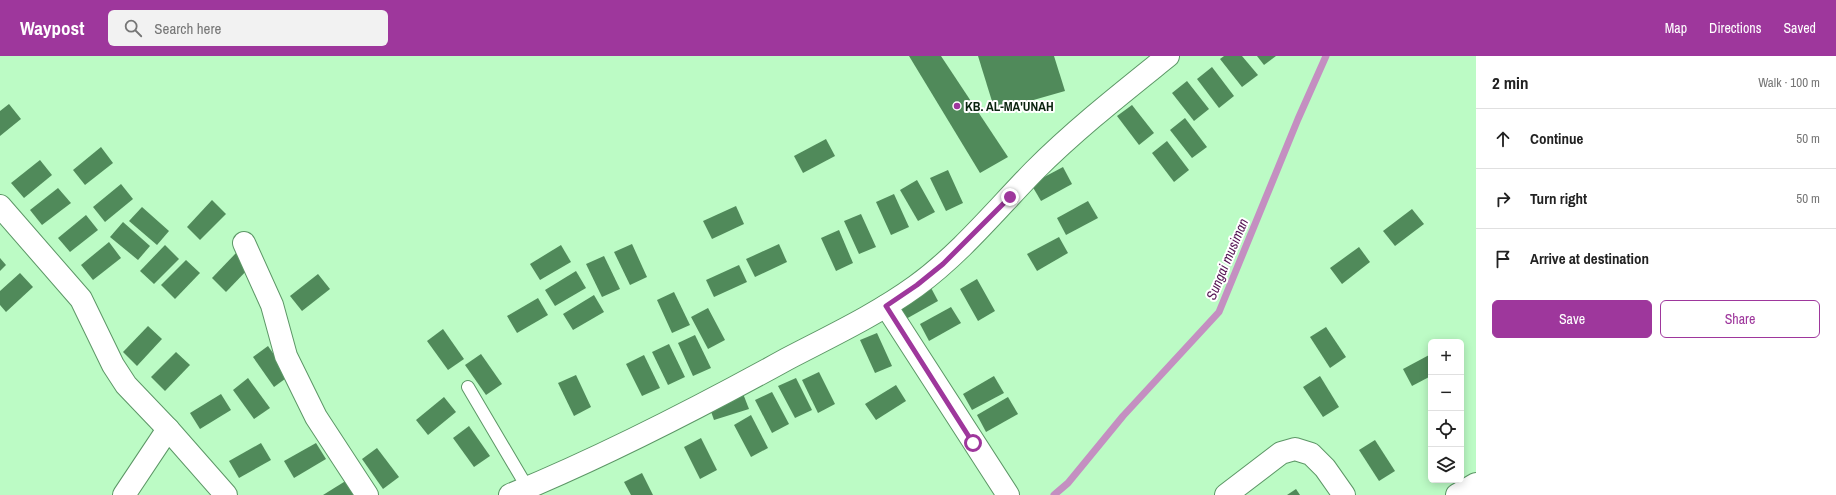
<!DOCTYPE html>
<html lang="en">
<head>
<meta charset="utf-8">
<style>
  body { margin:0; font-family:"Archivo Narrow",sans-serif; background:#f2f2f2; color:#222 }
  .controls { position:absolute; right:12px; bottom:12px; display:grid; overflow:hidden; border-radius:6px; box-shadow:0 2px 10px #0003 }
  .controls button { width:36px; height:36px; display:grid; place-items:center; padding:0; border:0; border-bottom:1px solid #e0e0e0; background:#fff; color:#222; font:20px sans-serif }
  .stop { position:absolute; width:12px; height:12px; margin:-9px; border:3px solid #9e379c; border-radius:50%; background:#fff }
  .stop.end { background:#9e379c; border-color:#fff; box-shadow:0 1px 4px #0008 }
  .list { margin:0; padding:0; list-style:none }
  h2 { display:flex; justify-content:space-between; align-items:center; height:52px; margin:0; padding:0 16px; font-size:17px }
  h2 small { font-size:13px; font-weight:400; color:#767676 }
  .list li { display:grid; grid-template-columns:26px 1fr auto; gap:12px; align-items:center; box-sizing:border-box; height:60px; padding:0 16px; border-top:1px solid #e0e0e0 }
  .list b { display:block; font-size:15px; white-space:nowrap }
  .list em { font-size:13px; font-style:normal; color:#767676 }
  .actions { display:flex; gap:8px; padding:12px 16px }
  .actions a { flex:1; padding:9px 0; border:1px solid #9e379c; border-radius:6px; text-align:center; font-size:14px; color:#9e379c }
  .actions .main { background:#9e379c; color:#fff }
  .icon { flex:none; width:22px; height:22px; fill:none; stroke:currentColor; stroke-width:2; stroke-linecap:round; stroke-linejoin:round }
  .map { position:relative; flex:none; width:1476px; height:439px; overflow:hidden }
  header { display:flex; align-items:center; gap:24px; box-sizing:border-box; height:56px; padding:0 20px; background:#9e379c; color:#fff }
  header strong { font-size:19px }
  nav { display:flex; gap:22px; margin-inline-start:auto; font-size:14px }
  .search { width:280px; height:36px; background:#f2f2f2; display:flex; align-items:center; gap:10px; box-sizing:border-box; padding:0 14px; border-radius:6px; color:#767676; font-size:15px }
  main { display:flex }
  aside { flex:1; background:#fff }
  .map>svg:first-child { display:block }
  .lines { fill:none; stroke-linecap:round; stroke-linejoin:round }
  .stream { stroke:#c48fc1; stroke-width:7 }
  .building { fill:#508a5a }
  .service-casing { stroke:#5c9766; stroke-width:14 }
  .minor-casing { stroke:#5c9766; stroke-width:24 }
  .tertiary-casing { stroke:#5c9766; stroke-width:24 }
  .service { stroke:#fff; stroke-width:12 }
  .minor { stroke:#fff; stroke-width:22 }
  .tertiary { stroke:#fff; stroke-width:22 }
  .route { stroke:#9e379c; stroke-width:5 }
  .poi-dot { fill:#9e379c; stroke:#fff; stroke-width:1.5 }
  .labels { text-anchor:middle; dominant-baseline:central; stroke-width:4; stroke-linejoin:round; paint-order:stroke }
  .poi-label { font-size:13px; font-weight:bold; fill:#0a230f; stroke:#fff; text-anchor:start }
  .water-label { font-size:14px; font-style:italic; fill:#541553; stroke:#fff }
</style>
</head>
<body>
<header>
<strong>Waypost</strong>
<div class="search"><svg class="icon" aria-label="search" viewBox="0 0 24 24"><circle cx="10" cy="10" r="6"/><path d="M15 15l6 6"/></svg>Search here</div>
<nav><a>Map</a><a>Directions</a><a>Saved</a></nav>
</header>
<main>
<div class="map">
<svg width="1476" height="439" viewBox="0 0 1476 439">
  <rect width="100%" height="100%" fill="#bcfbc5"/>
  <g class="lines">
    <!-- stream -->
    <polyline class="stream" points="1054,439 1068,427 1123,360 1219,256 1298,63 1326,0"/>
  </g>
  <!-- building -->
  <g class="building">
    <polygon points="909,0 941,0 1008,101 980,117"/>
    <polygon points="978,0 1054,0 1065,35 995,55"/>
    <polygon points="1224,0 1242,0 1258,19 1242,31 1220,3"/>
    <polygon points="1257,0 1276,0 1264,9"/>
    <polygon points="1212,11 1234,40 1219,52 1197,23"/>
    <polygon points="1187,25 1209,53 1194,65 1172,37"/>
    <polygon points="9,48 21,63 0,80 0,55"/>
    <polygon points="1132,49 1154,77 1139,89 1117,60"/>
    <polygon points="1185,62 1207,91 1192,102 1170,74"/>
    <polygon points="826,83 835,100 803,117 794,100"/>
    <polygon points="1167,85 1189,114 1174,126 1152,97"/>
    <polygon points="101,91 113,107 85,129 73,114"/>
    <polygon points="40,104 52,119 24,142 11,127"/>
    <polygon points="1063,111 1072,128 1041,145 1031,128"/>
    <polygon points="948,114 963,147 946,155 930,122"/>
    <polygon points="917,124 935,156 918,165 900,134"/>
    <polygon points="121,128 133,143 105,166 93,151"/>
    <polygon points="58,132 71,147 42,169 30,154"/>
    <polygon points="894,138 909,171 891,179 876,146"/>
    <polygon points="212,144 226,158 200,184 187,171"/>
    <polygon points="1088,145 1098,162 1066,179 1057,162"/>
    <polygon points="736,150 744,168 712,183 703,165"/>
    <polygon points="142,151 169,175 157,189 129,165"/>
    <polygon points="1412,153 1424,168 1395,190 1383,175"/>
    <polygon points="861,158 876,191 859,198 844,165"/>
    <polygon points="86,159 98,174 70,196 58,182"/>
    <polygon points="123,166 150,190 138,204 110,181"/>
    <polygon points="839,174 853,207 836,215 821,182"/>
    <polygon points="1059,181 1068,197 1037,215 1027,198"/>
    <polygon points="109,186 121,202 93,224 81,209"/>
    <polygon points="632,188 647,221 630,229 614,196"/>
    <polygon points="779,188 787,206 755,221 746,203"/>
    <polygon points="165,189 179,203 154,228 140,215"/>
    <polygon points="561,189 571,206 540,224 530,208"/>
    <polygon points="1359,191 1370,206 1342,228 1330,212"/>
    <polygon points="236,197 251,210 226,236 212,222"/>
    <polygon points="604,200 620,233 602,241 586,208"/>
    <polygon points="0,202 6,209 0,215"/>
    <polygon points="186,204 200,217 175,243 161,229"/>
    <polygon points="739,209 747,226 714,241 706,224"/>
    <polygon points="576,215 586,232 555,250 545,234"/>
    <polygon points="20,217 33,231 6,256 0,249 0,235"/>
    <polygon points="318,218 330,233 302,255 290,240"/>
    <polygon points="977,223 995,255 978,265 960,233"/>
    <polygon points="929,228 938,245 906,263 897,246"/>
    <polygon points="674,236 690,269 672,277 657,244"/>
    <polygon points="594,239 604,256 573,274 563,258"/>
    <polygon points="538,242 548,259 517,277 507,260"/>
    <polygon points="951,251 961,267 929,285 920,268"/>
    <polygon points="708,252 725,284 708,293 691,261"/>
    <polygon points="148,270 162,283 137,310 123,296"/>
    <polygon points="1326,271 1346,301 1330,312 1310,281"/>
    <polygon points="443,273 464,303 448,314 427,285"/>
    <polygon points="877,277 892,310 875,317 860,284"/>
    <polygon points="695,279 711,312 693,320 678,287"/>
    <polygon points="669,288 685,321 668,329 652,296"/>
    <polygon points="268,290 289,320 274,331 253,301"/>
    <polygon points="176,296 190,309 165,335 151,321"/>
    <polygon points="481,298 502,328 486,339 465,309"/>
    <polygon points="1431,298 1431,320 1412,330 1403,313"/>
    <polygon points="644,299 660,332 642,340 626,308"/>
    <polygon points="819,316 835,348 818,357 802,324"/>
    <polygon points="576,319 591,351 574,360 558,327"/>
    <polygon points="994,320 1004,337 972,354 963,338"/>
    <polygon points="1320,320 1339,351 1323,361 1303,331"/>
    <polygon points="248,322 270,352 254,363 233,334"/>
    <polygon points="796,322 812,354 795,362 778,330"/>
    <polygon points="896,329 906,345 876,364 865,348"/>
    <polygon points="742,335 749,353 714,364 708,347"/>
    <polygon points="772,336 789,368 772,377 755,344"/>
    <polygon points="221,338 231,354 200,373 190,357"/>
    <polygon points="444,341 456,356 428,379 416,364"/>
    <polygon points="1008,341 1018,358 986,376 977,359"/>
    <polygon points="751,359 768,392 751,401 734,369"/>
    <polygon points="469,370 490,400 474,411 453,382"/>
    <polygon points="701,382 717,414 700,423 684,391"/>
    <polygon points="1375,384 1395,415 1379,425 1359,394"/>
    <polygon points="261,387 271,404 239,422 229,405"/>
    <polygon points="316,387 326,403 294,422 284,405"/>
    <polygon points="377,392 399,421 383,433 362,403"/>
    <polygon points="642,417 653,439 631,439 624,426"/>
    <polygon points="352,421 361,439 323,439"/>
    <polygon points="1296,433 1300,439 1287,439"/>
  </g>
  <g class="lines">
    <!-- service casing -->
    <g class="service-casing">
      <polyline id="service" points="468,331 527,431"/>
    </g>
    <!-- minor casing -->
    <g class="minor-casing">
      <g id="minor">
        <polyline points="244,187 272,249 286,300 316,361 367,439"/>
        <polyline points="886,250 1008,439"/>
        <polyline points="124,439 168,373"/>
        <polyline points="1226,439 1281,397 1295,393 1311,398 1325,412 1344,439"/>
        <polyline points="1457,439 1476,428"/>
      </g>
    </g>
    <!-- tertiary casing -->
    <g class="tertiary-casing">
      <g id="tertiary">
        <polyline points="0,150 81,243 113,309 126,329 168,373 226,439"/>
        <path d="M510,439C603,401 698,352 787,303C831,280 876,259 916,230C960,198 996,154 1034,115C1076,73 1122,37 1168,0"/>
      </g>
    </g>
    <!-- service -->
    <use href="#service" class="service"/>
    <!-- minor -->
    <use href="#minor" class="minor"/>
    <!-- tertiary -->
    <use href="#tertiary" class="tertiary"/>
  </g>
  <g class="lines">
    <!-- route -->
    <polyline class="route" points="973,387 886,250 917,229 943,208 1010,141"/>
  </g>
  <!-- markers -->
  <circle class="poi-dot" cx="957" cy="50" r="4"/>
  <g class="labels">
    <!-- poi labels -->
    <g class="poi-label">
      <text x="965" y="50">KB. AL-MA'UNAH</text>
    </g>
    <!-- water labels -->
    <g class="water-label">
      <text transform="translate(1227 203) rotate(-67)">Sungai musiman</text>
    </g>
  </g>
</svg>
<div class="controls">
<button>+</button>
<button>−</button>
<button><svg class="icon" aria-label="locate" viewBox="0 0 24 24"><circle cx="12" cy="12" r="6"/><path d="M12 2v4M12 18v4M2 12h4M18 12h4"/></svg></button>
<button><svg class="icon" aria-label="layers" viewBox="0 0 24 24"><path d="M12 4l9 5-9 5-9-5zM3 14l9 5 9-5"/></svg></button>
</div>
<div class="stop" style="left:973px;top:387px"></div>
<div class="stop end" style="left:1010px;top:141px"></div>
</div>
<aside>
<h2>2 min<small>Walk · 100 m</small></h2>
<ul class="list">
<li><svg class="icon" aria-label="ahead" viewBox="0 0 24 24"><path d="M12 20V5M6 11l6-6 6 6"/></svg><div><b>Continue</b></div><em>50 m</em></li>
<li><svg class="icon" aria-label="right" viewBox="0 0 24 24"><path d="M7 20v-9h11M14 6l5 5-5 5"/></svg><div><b>Turn right</b></div><em>50 m</em></li>
<li><svg class="icon" aria-label="arrive" viewBox="0 0 24 24"><path d="M6 21V4h12l-3 4 3 4H6"/></svg><div><b>Arrive at destination</b></div></li>
</ul>
<div class="actions"><a class="main">Save</a><a>Share</a></div>
</aside>
</main>
</body>
</html>
